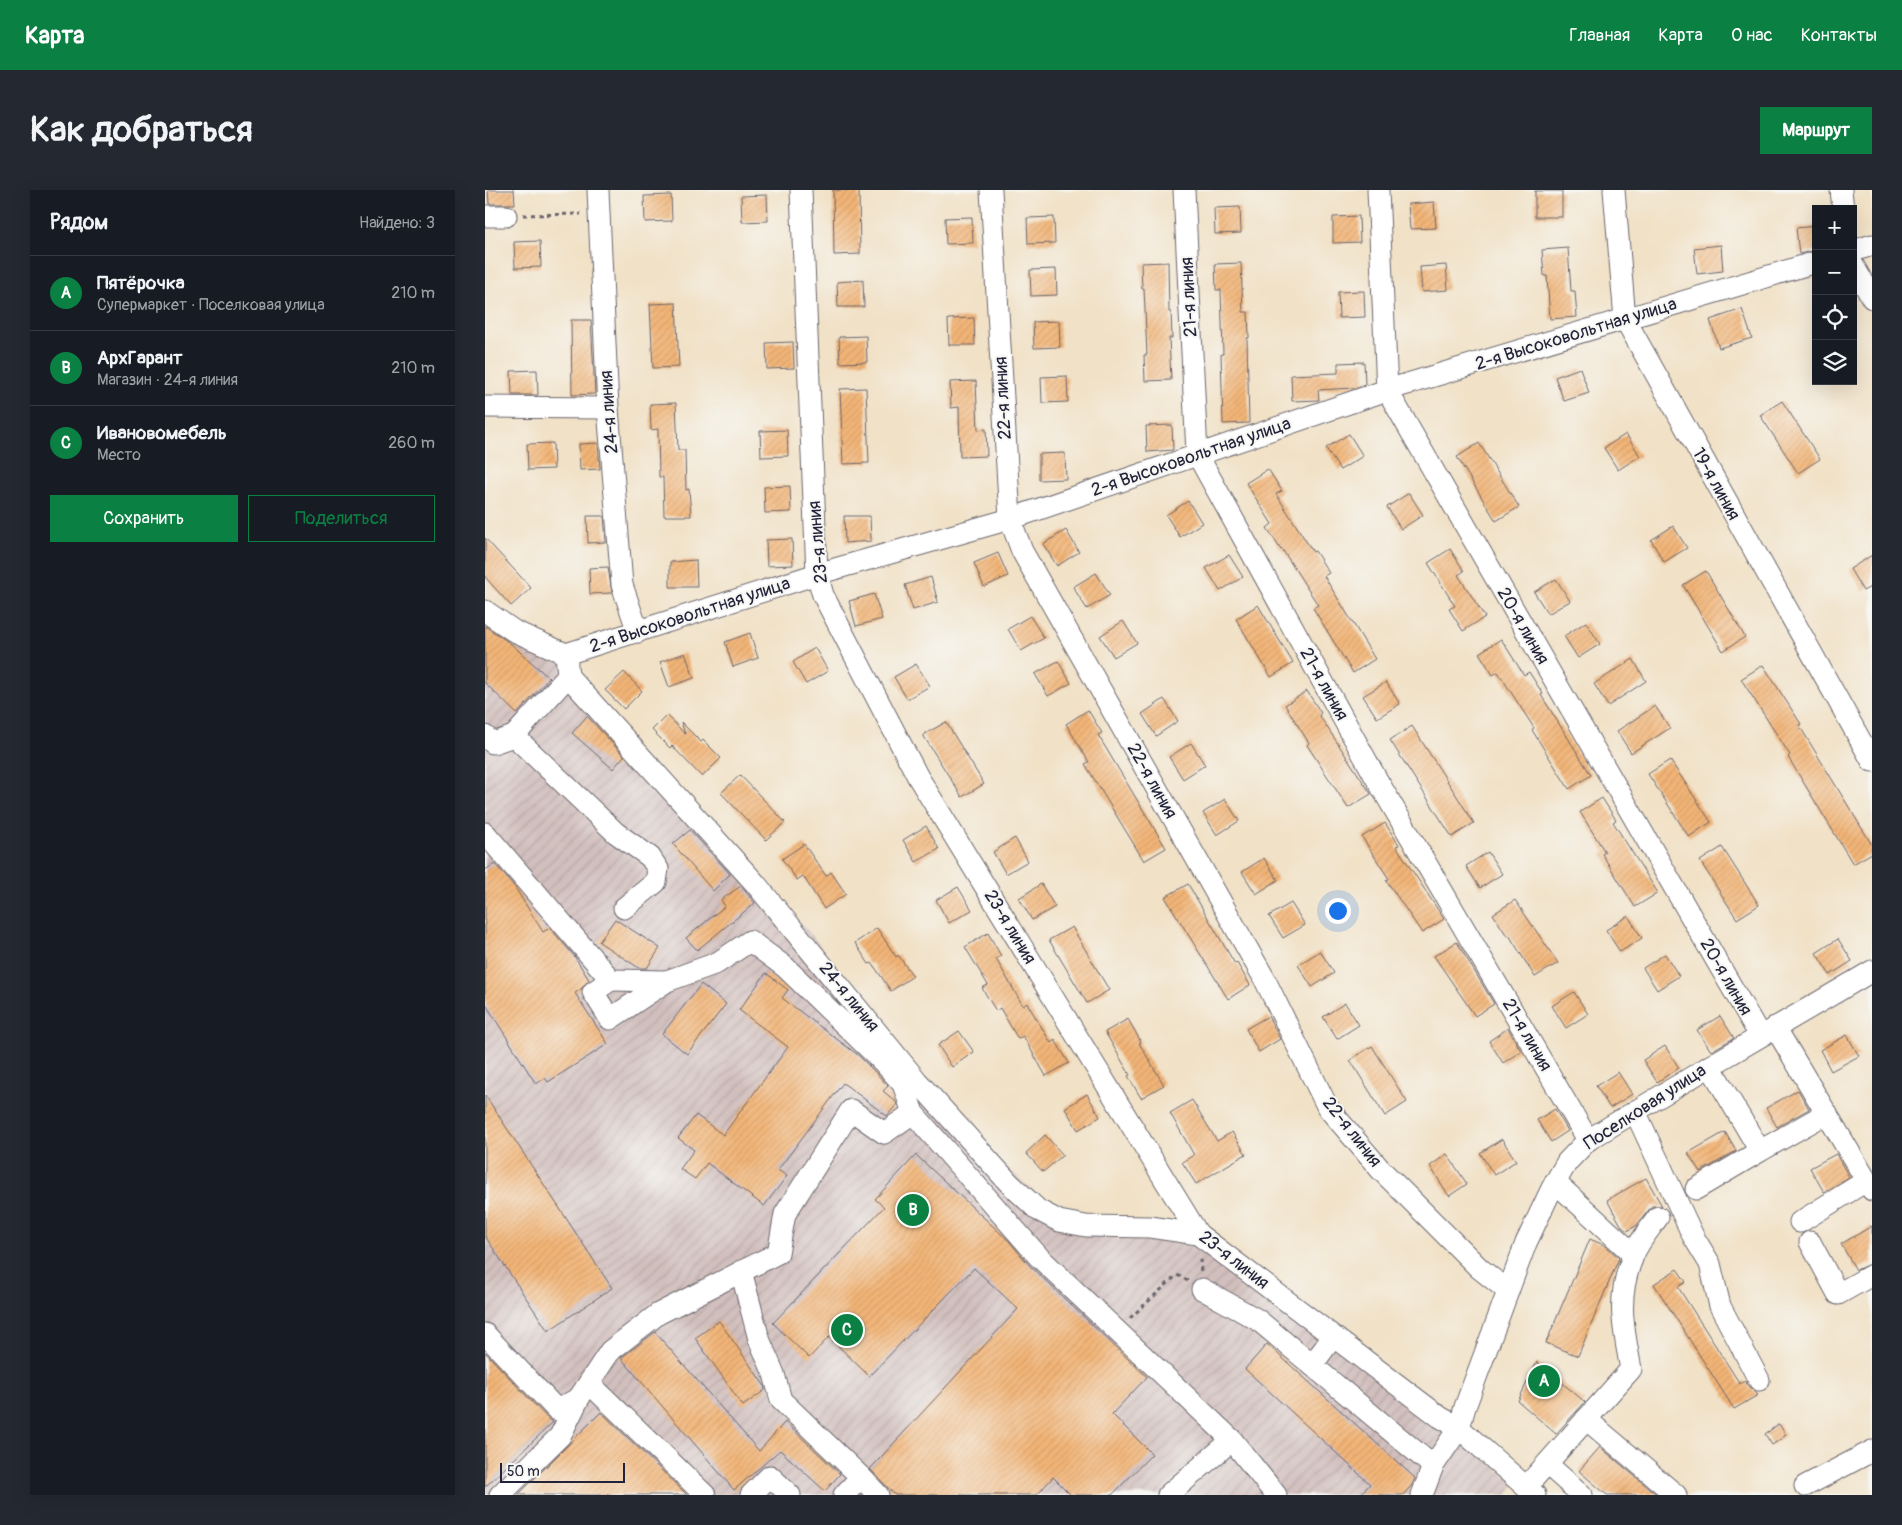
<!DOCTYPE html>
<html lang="ru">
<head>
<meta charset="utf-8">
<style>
  body { margin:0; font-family:Pangolin,sans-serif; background:#242831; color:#f1f3f6 }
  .controls { position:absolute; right:15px; top:15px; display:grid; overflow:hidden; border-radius:0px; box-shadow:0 5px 20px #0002 }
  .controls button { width:45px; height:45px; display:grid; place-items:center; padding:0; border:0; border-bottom:1px solid #363941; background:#171b24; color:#f1f3f6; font:25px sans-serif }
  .scale { position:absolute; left:15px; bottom:12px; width:125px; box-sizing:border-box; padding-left:5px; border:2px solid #22223b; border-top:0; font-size:14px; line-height:18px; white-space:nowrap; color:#22223b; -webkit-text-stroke:4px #f6f6f2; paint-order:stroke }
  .you { position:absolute; left:852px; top:720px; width:18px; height:18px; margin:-12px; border:4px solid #fff; border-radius:50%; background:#1a73e8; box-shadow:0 0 0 8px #1a73e833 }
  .badge { display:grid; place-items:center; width:32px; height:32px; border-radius:50%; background:#0b8043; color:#fff; font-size:16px; font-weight:700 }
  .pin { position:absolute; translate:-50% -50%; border:2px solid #fff; box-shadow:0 1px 5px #0006 }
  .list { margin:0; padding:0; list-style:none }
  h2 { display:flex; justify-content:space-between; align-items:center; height:65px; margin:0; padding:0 20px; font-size:21px }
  h2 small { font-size:16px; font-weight:400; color:#9ea1a6 }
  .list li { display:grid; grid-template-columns:32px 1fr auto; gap:15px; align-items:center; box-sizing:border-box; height:75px; padding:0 20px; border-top:1px solid #363941 }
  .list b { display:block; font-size:19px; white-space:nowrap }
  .list p { margin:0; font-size:16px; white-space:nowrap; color:#9ea1a6 }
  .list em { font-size:16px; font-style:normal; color:#9ea1a6 }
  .actions { display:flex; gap:10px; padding:15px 20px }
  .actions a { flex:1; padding:11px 0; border:1px solid #0b8043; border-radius:0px; text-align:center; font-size:18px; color:#0b8043 }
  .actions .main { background:#0b8043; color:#fff }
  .icon { flex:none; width:28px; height:28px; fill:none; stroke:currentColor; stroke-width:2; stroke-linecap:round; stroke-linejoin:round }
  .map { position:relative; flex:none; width:1387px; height:1305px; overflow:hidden; border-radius:0px }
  header { display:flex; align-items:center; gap:30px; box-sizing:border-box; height:70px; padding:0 25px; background:#0b8043; color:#fff }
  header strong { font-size:24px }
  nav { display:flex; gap:28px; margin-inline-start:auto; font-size:18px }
  .intro { display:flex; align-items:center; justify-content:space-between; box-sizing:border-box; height:120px; padding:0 30px }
  h1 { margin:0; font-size:35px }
  .button { padding:12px 22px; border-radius:0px; background:#0b8043; color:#fff; font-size:18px; font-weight:700 }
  main { display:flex; gap:30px; padding:0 30px }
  aside { flex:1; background:#171b24; border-radius:0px; box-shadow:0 5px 20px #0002 }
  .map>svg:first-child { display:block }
  .industrial { fill:url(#industrial-furrows) }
  .building { fill:url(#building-hatch) }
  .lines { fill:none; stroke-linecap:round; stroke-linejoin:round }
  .minor-casing { stroke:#6a656c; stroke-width:23 }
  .path { stroke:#6a656c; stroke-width:3; stroke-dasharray:4 4; stroke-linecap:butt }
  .minor { stroke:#fff; stroke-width:21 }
  .labels { text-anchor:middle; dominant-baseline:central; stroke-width:4; stroke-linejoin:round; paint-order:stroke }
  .street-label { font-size:18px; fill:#22223b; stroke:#f6f6f2 }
</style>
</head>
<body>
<header>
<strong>Карта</strong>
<nav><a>Главная</a><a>Карта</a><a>О нас</a><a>Контакты</a></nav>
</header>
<div class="intro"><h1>Как добраться</h1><a class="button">Маршрут</a></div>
<main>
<aside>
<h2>Рядом<small>Найдено: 3</small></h2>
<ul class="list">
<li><span class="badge">A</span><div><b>Пятёрочка</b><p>Супермаркет · Поселковая улица</p></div><em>210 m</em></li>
<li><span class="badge">B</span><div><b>АрхГарант</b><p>Магазин · 24-я линия</p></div><em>210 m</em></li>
<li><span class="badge">C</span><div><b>Ивановомебель</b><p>Место</p></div><em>260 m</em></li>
</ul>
<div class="actions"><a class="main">Сохранить</a><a>Поделиться</a></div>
</aside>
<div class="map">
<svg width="1387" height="1305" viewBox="0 0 1387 1305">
  <defs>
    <pattern id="industrial-furrows" width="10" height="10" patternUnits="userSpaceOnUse" patternTransform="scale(1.25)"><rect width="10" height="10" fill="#d1bfbd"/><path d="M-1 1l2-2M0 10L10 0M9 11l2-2" fill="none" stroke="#b3a4a3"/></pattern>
    <pattern id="building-hatch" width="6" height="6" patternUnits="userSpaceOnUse" patternTransform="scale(1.25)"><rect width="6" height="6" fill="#f3b577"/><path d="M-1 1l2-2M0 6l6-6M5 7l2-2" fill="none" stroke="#d09b68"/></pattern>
  </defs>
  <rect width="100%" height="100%" fill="#f6f6f2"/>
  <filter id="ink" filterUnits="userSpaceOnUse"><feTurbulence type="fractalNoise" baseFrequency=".02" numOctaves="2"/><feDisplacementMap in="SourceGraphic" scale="10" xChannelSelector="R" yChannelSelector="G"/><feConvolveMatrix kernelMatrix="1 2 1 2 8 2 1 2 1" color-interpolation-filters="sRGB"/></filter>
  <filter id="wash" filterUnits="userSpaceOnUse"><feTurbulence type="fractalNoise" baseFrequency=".0096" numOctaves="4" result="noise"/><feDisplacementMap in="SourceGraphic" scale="20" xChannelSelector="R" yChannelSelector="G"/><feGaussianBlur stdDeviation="1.12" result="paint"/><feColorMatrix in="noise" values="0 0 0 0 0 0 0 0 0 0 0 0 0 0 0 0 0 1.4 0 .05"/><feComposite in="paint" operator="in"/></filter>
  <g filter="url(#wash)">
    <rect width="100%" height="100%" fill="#f1e1c6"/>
    <!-- industrial -->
    <polygon class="industrial" points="0,417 88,474 117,529 198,604 329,748 478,939 588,1036 618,1048 669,1042 724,1055 1031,1293 1022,1305 0,1305"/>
    <g id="blocks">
      <!-- building -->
      <g class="building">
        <polygon points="3,0 29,0 30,14 4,14"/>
        <polygon points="348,0 374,0 375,64 349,65"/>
        <rect x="1050" y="1" width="27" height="26"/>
        <polygon points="186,5 187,31 160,32 159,6"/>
        <polygon points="282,5 283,31 257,32 256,6"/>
        <polygon points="949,12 951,38 925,39 923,14"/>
        <polygon points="755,17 756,43 730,44 729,18"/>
        <polygon points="874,26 875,52 848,53 848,27"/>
        <polygon points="487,27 488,53 461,54 460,28"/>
        <polygon points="569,27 570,53 543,54 542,28"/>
        <polygon points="1331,36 1331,60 1314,64 1311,38"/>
        <polygon points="55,51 56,77 30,78 29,52"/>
        <polygon points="1236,55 1238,81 1212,84 1209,58"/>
        <polygon points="1083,58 1086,101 1090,101 1092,127 1065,129 1062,86 1059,86 1057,60"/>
        <polygon points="683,72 684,122 686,122 687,148 684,148 686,190 660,191 659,165 662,165 659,98 657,99 656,73"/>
        <polygon points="756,73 758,122 763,122 764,148 762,148 764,233 738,234 736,164 738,164 736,100 731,100 730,74"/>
        <polygon points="961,75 963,100 937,102 935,77"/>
        <polygon points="571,79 572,105 546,106 545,80"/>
        <polygon points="378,90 379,117 353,117 352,92"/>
        <polygon points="879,101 880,127 854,128 853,102"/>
        <polygon points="191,113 194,177 168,178 165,114"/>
        <polygon points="1257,119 1267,148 1234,158 1225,130"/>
        <polygon points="489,128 490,155 464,155 463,129"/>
        <polygon points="86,130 106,130 110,204 87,205"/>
        <polygon points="574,131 575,157 549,158 548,132"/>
        <polygon points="381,146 382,172 355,173 354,147"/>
        <polygon points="308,152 309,178 282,179 281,153"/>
        <polygon points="879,172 880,194 869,198 833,200 834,210 807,211 806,185 853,183 853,173"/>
        <polygon points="1095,178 1104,203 1079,211 1070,187"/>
        <polygon points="52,180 53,205 27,205 26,181"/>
        <polygon points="582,186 583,212 557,213 556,187"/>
        <polygon points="491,191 493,240 501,239 502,266 475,267 474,217 466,218 465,192"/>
        <polygon points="381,198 384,273 358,274 355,199"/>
        <polygon points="1297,211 1335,269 1313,283 1275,225"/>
        <polygon points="191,213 193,260 200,260 201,300 204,299 206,326 179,326 178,287 174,287 173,239 166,240 165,214"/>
        <polygon points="687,235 688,260 662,262 661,236"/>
        <polygon points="302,240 303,266 276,267 275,241"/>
        <polygon points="864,244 878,266 855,280 841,258"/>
        <polygon points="1141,244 1155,266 1133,280 1119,258"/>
        <polygon points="68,253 69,279 43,280 42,254"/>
        <polygon points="113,253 115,279 95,280 94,254"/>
        <polygon points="994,253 1034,317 1011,331 972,267"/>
        <polygon points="580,263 581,289 554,290 554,264"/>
        <polygon points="783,279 797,301 791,304 828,362 830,361 844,383 839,386 890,469 868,483 828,418 833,415 797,359 796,360 782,338 787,334 761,293"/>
        <polygon points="305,296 306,322 280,323 279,297"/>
        <polygon points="924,303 938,325 916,339 902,317"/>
        <polygon points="703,311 717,333 695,347 681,325"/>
        <polygon points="102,326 119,326 121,352 103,353"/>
        <polygon points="359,326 385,326 386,351 360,353"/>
        <polygon points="1188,336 1202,358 1179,372 1166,350"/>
        <polygon points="581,340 594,362 572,376 558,354"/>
        <polygon points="0,348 46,398 26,416 0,387"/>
        <polygon points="307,349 308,375 282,376 281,350"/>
        <polygon points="965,359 979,381 973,385 1000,427 978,441 964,419 970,416 943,373"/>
        <polygon points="513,363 523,386 499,397 489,373"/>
        <polygon points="744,365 758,387 735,401 721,378"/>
        <polygon points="1387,365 1387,396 1378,401 1365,379"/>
        <polygon points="211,370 212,397 185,397 185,372"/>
        <polygon points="123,377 127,403 105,404 104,378"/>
        <polygon points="1221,381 1260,447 1238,461 1198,395"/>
        <polygon points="611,383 625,405 602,419 588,397"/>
        <polygon points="446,387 453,412 428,420 420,395"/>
        <polygon points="1071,389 1085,411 1063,424 1049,402"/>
        <polygon points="389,404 397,429 371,436 364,411"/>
        <polygon points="773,415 808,473 786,487 751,429"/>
        <polygon points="545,426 559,448 536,461 523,439"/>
        <polygon points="638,431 652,453 629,467 615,446"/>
        <polygon points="1101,432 1115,454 1093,468 1079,446"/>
        <polygon points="0,436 25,453 64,488 32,524 0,493"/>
        <polygon points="265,443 273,468 248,477 240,452"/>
        <polygon points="1016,449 1039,485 1044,482 1058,504 1056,505 1106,585 1084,599 1047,540 1049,538 1013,482 1008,485 994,463"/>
        <polygon points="330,458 343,481 321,494 308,472"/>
        <polygon points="200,463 209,488 184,497 175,472"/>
        <polygon points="1148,469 1161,491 1123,516 1109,494"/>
        <polygon points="573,471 586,493 563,506 550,484"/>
        <polygon points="431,474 445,496 422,509 409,487"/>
        <polygon points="1278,475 1316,534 1314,535 1387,655 1387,663 1368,674 1303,567 1305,565 1256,489"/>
        <polygon points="139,482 157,501 139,519 120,500"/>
        <polygon points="901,492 915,514 892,528 878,506"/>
        <polygon points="822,501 836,523 834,525 886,604 863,618 822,555 824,553 800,515"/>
        <polygon points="679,509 693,531 671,546 657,524"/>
        <polygon points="1170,516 1185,538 1146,563 1132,541"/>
        <polygon points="603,520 617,543 613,545 681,658 659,671 600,574 604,572 581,534"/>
        <polygon points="182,525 200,544 196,532 216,552 218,550 236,568 217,587 187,556 185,558 167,540"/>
        <polygon points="102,526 139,566 128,579 87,543"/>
        <polygon points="461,532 499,594 477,607 438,545"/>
        <polygon points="927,536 989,633 967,647 905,550"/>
        <polygon points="706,553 720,575 698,589 684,567"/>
        <polygon points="1185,570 1226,632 1204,647 1163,584"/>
        <polygon points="255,585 300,632 281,650 236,603"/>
        <polygon points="1117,608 1131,630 1128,632 1173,703 1150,717 1117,664 1120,662 1095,622"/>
        <polygon points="740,609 754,631 732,645 718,623"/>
        <polygon points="900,633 914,655 911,656 959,729 937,743 901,690 904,689 877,647"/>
        <polygon points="441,636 454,659 431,672 418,650"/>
        <polygon points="205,640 245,684 228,701 188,654"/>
        <polygon points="530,648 543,671 521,684 508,662"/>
        <polygon points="319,654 341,686 346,682 361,704 339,719 318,686 312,690 297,669"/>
        <polygon points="1237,657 1274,715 1252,729 1215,671"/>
        <polygon points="1003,662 1017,684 995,698 981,676"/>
        <polygon points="779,668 793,690 771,704 757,682"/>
        <polygon points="10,674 29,696 58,742 65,738 90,767 104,790 96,799 90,803 123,854 63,892 60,888 51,894 0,813 0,680"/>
        <polygon points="556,694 570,717 547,730 534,708"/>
        <polygon points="703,694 750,774 752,773 765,795 743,809 680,707"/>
        <polygon points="256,696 270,713 212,760 201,748 240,716 236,710"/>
        <polygon points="473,697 487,720 464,733 451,710"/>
        <polygon points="1030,710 1073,773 1050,787 1024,745 1022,746 1008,724"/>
        <polygon points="806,713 820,735 798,748 784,726"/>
        <polygon points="1143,726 1157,748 1135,762 1121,740"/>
        <polygon points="130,729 175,758 162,778 154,778 114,752"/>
        <polygon points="587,737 624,800 602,813 564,750"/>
        <polygon points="392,738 411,767 413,765 428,786 406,801 387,773 384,774 370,753"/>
        <polygon points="503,743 516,766 511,769 538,816 542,813 566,853 570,850 584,873 561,886 538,846 533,849 515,818 511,821 497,798 503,795 480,757"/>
        <polygon points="1353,749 1367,771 1345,785 1331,763"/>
        <polygon points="972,752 1009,814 990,826 949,766"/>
        <polygon points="835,761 849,783 827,797 813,775"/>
        <polygon points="1180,764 1194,786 1172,800 1158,778"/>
        <polygon points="281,783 303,800 297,808 373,865 389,881 403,896 398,901 410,911 412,914 402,926 358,893 293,980 302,986 279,1016 222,973 210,989 195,979 209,960 193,948 211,925 238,945 303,857 254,820"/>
        <polygon points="216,794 241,814 202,864 177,844"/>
        <polygon points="1089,802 1103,824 1081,838 1067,816"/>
        <polygon points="860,813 874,835 852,849 838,827"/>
        <polygon points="783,826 795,849 774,862 761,839"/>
        <polygon points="1235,826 1249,848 1226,861 1212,840"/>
        <polygon points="643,829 656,852 654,853 679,895 656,908 643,886 645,885 620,842"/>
        <polygon points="1023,838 1036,861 1018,873 1004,851"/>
        <polygon points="474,841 489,862 467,877 453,855"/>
        <polygon points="1362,845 1374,866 1346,881 1335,860"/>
        <polygon points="887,856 922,912 900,926 865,870"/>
        <polygon points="1180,856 1194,878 1172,892 1158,870"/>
        <polygon points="1133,882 1147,904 1125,918 1111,896"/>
        <polygon points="1313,900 1324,919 1292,937 1281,918"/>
        <polygon points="602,904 615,927 593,940 580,918"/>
        <polygon points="0,905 127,1098 63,1141 0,1046"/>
        <polygon points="707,910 732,951 747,942 761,964 711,994 697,972 709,965 685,923"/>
        <polygon points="1070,919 1083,941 1066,952 1052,930"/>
        <polygon points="1240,942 1251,961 1215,982 1203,963"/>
        <polygon points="560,945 578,965 558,982 541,963"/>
        <polygon points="1017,949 1031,971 1009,985 995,963"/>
        <polygon points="962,964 982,994 964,1006 945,976"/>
        <polygon points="1351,964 1364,987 1339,1002 1325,978"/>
        <polygon points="431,965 524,1051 545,1076 662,1187 627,1224 667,1264 627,1305 586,1305 568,1287 552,1305 410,1305 385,1279 533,1119 489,1078 384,1186 344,1147 324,1168 288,1133 399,1017 390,1009"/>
        <polygon points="1161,988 1177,1016 1167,1016 1151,1036 1142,1041 1137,1037 1122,1010"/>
        <polygon points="1387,1036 1387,1073 1371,1080 1356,1054"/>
        <polygon points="1105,1049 1121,1056 1134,1068 1093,1166 1061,1153"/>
        <polygon points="1192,1079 1201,1092 1193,1097 1255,1194 1260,1191 1263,1196 1273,1205 1249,1219 1169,1094"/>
        <polygon points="234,1131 279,1195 280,1200 258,1216 210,1148"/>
        <polygon points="170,1142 274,1261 300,1232 355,1284 340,1301 295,1260 249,1300 136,1168"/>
        <polygon points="782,1154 930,1288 927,1295 918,1305 875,1305 885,1294 760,1179"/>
        <polygon points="0,1162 63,1229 68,1232 0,1297"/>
        <polygon points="1052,1172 1100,1212 1071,1244 1033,1211"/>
        <polygon points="116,1222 202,1305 33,1305"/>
        <polygon points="1294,1234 1301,1245 1287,1255 1280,1244"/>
        <polygon points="1115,1257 1172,1305 1122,1305 1094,1281"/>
      </g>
    </g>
  </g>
  <g filter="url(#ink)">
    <use href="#blocks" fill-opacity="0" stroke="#6a656c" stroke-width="1"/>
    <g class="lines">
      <!-- minor casing -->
      <g class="minor-casing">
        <g id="minor">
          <polyline points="113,0 123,218 137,395 153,442"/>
          <polyline points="316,0 332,384 338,405 433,587 713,1044 955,1227 974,1238 1050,1305"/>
          <polyline points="506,0 525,329 537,361 779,788 843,918 895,979 994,1078 1023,1101"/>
          <polyline points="699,0 712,264 891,588 1103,950"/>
          <polyline points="893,0 902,200 1275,846"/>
          <polyline points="1129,0 1140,129 1387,571"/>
          <polyline points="1356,0 1358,19"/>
          <polyline points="0,26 21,26"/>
          <polyline points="1368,61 1387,55"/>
          <polyline points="1368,75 1387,108"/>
          <polyline points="0,217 123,218"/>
          <polyline points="0,421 29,441 81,464"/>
          <polyline points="81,464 332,384 525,329 902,200 1331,72"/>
          <polyline points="81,464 83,486 270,693 432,891 525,994 553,1020 574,1031 601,1036 665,1037 713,1044"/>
          <polyline points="0,546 8,553 29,546 83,486"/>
          <polyline points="29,546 131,643 165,667 173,679 171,692 139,718"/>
          <polyline points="0,643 126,790 108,802 125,829 182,791 232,773 265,751 300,777 398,872 418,894 428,923 554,1067 747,1250 683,1305"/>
          <polyline points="126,790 182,791"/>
          <polyline points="1290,837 1387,1000"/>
          <polyline points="1150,921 1208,1046 1225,1074 1235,1116 1274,1190"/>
          <polyline points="1275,961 1342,923"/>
          <polyline points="1070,992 1148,1064"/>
          <polyline points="1211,999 1275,961 1225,876"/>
          <polyline points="1315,1032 1381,991"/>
          <polyline points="1325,1052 1353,1104 1387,1085"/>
          <polyline points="256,1081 274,1149 289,1184 296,1210 376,1287 359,1305"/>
          <polyline points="717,1099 773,1130 948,1276"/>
          <polyline points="0,1144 72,1220 94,1208 125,1161 173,1124 293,1063 300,1024 366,920 399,943 428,923"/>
          <polyline points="827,1175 848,1147"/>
          <polyline points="104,1193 220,1305"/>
          <polyline points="1101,1229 1191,1305"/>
          <polyline points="747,1250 791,1305"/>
          <polyline points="1062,1274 1097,1305"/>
          <polyline points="376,1287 393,1305"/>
          <polyline points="1320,1296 1387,1261"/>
          <path d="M1041,1297L1146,1179C1138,1138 1131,1107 1148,1066C1153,1052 1165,1039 1173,1027"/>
          <polyline points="15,1305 75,1246 94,1208"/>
          <polyline points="266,1305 285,1286 305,1305"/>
          <polyline points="937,1305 948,1276 974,1238 980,1217 1041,1053 1067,998 1082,972 1103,950 1225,876 1387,781"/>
        </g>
      </g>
      <!-- path -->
      <g class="path">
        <polyline points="38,25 96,24"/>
        <polyline points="715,1069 716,1083"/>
        <polyline points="645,1128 692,1085 703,1091"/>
      </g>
      <!-- minor -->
      <use href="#minor" class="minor"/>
    </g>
  </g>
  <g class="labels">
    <!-- street labels -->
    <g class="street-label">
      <text transform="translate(704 107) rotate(-93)">21-я линия</text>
      <text transform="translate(1091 144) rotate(-17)">2-я Высоковольтная улица</text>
      <text transform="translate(518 208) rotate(-93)">22-я линия</text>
      <text transform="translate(124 222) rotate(-94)">24-я линия</text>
      <text transform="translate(706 267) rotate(-19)">2-я Высоковольтная улица</text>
      <text transform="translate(1231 294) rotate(61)">19-я линия</text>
      <text transform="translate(333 352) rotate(-95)">23-я линия</text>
      <text transform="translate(205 425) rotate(-18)">2-я Высоковольтная улица</text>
      <text transform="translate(1038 436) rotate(60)">20-я линия</text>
      <text transform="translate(839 494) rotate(61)">21-я линия</text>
      <text transform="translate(667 591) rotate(61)">22-я линия</text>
      <text transform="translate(525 737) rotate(59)">23-я линия</text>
      <text transform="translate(1241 787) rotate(60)">20-я линия</text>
      <text transform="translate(364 807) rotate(51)">24-я линия</text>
      <text transform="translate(1042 845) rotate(60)">21-я линия</text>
      <text transform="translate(1160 917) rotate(-33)">Поселковая улица</text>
      <text transform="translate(867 942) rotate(52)">22-я линия</text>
      <text transform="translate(749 1070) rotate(38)">23-я линия</text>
    </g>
  </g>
</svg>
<div class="controls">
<button>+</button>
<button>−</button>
<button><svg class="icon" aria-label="locate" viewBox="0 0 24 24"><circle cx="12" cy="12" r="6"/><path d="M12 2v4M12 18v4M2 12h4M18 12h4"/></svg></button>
<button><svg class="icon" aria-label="layers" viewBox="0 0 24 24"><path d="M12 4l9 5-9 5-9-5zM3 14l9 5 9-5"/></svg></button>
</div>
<div class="scale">50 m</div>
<div class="you"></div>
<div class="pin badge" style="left:1059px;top:1191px">A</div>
<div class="pin badge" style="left:428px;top:1020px">B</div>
<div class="pin badge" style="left:362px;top:1140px">C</div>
</div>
</main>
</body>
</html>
